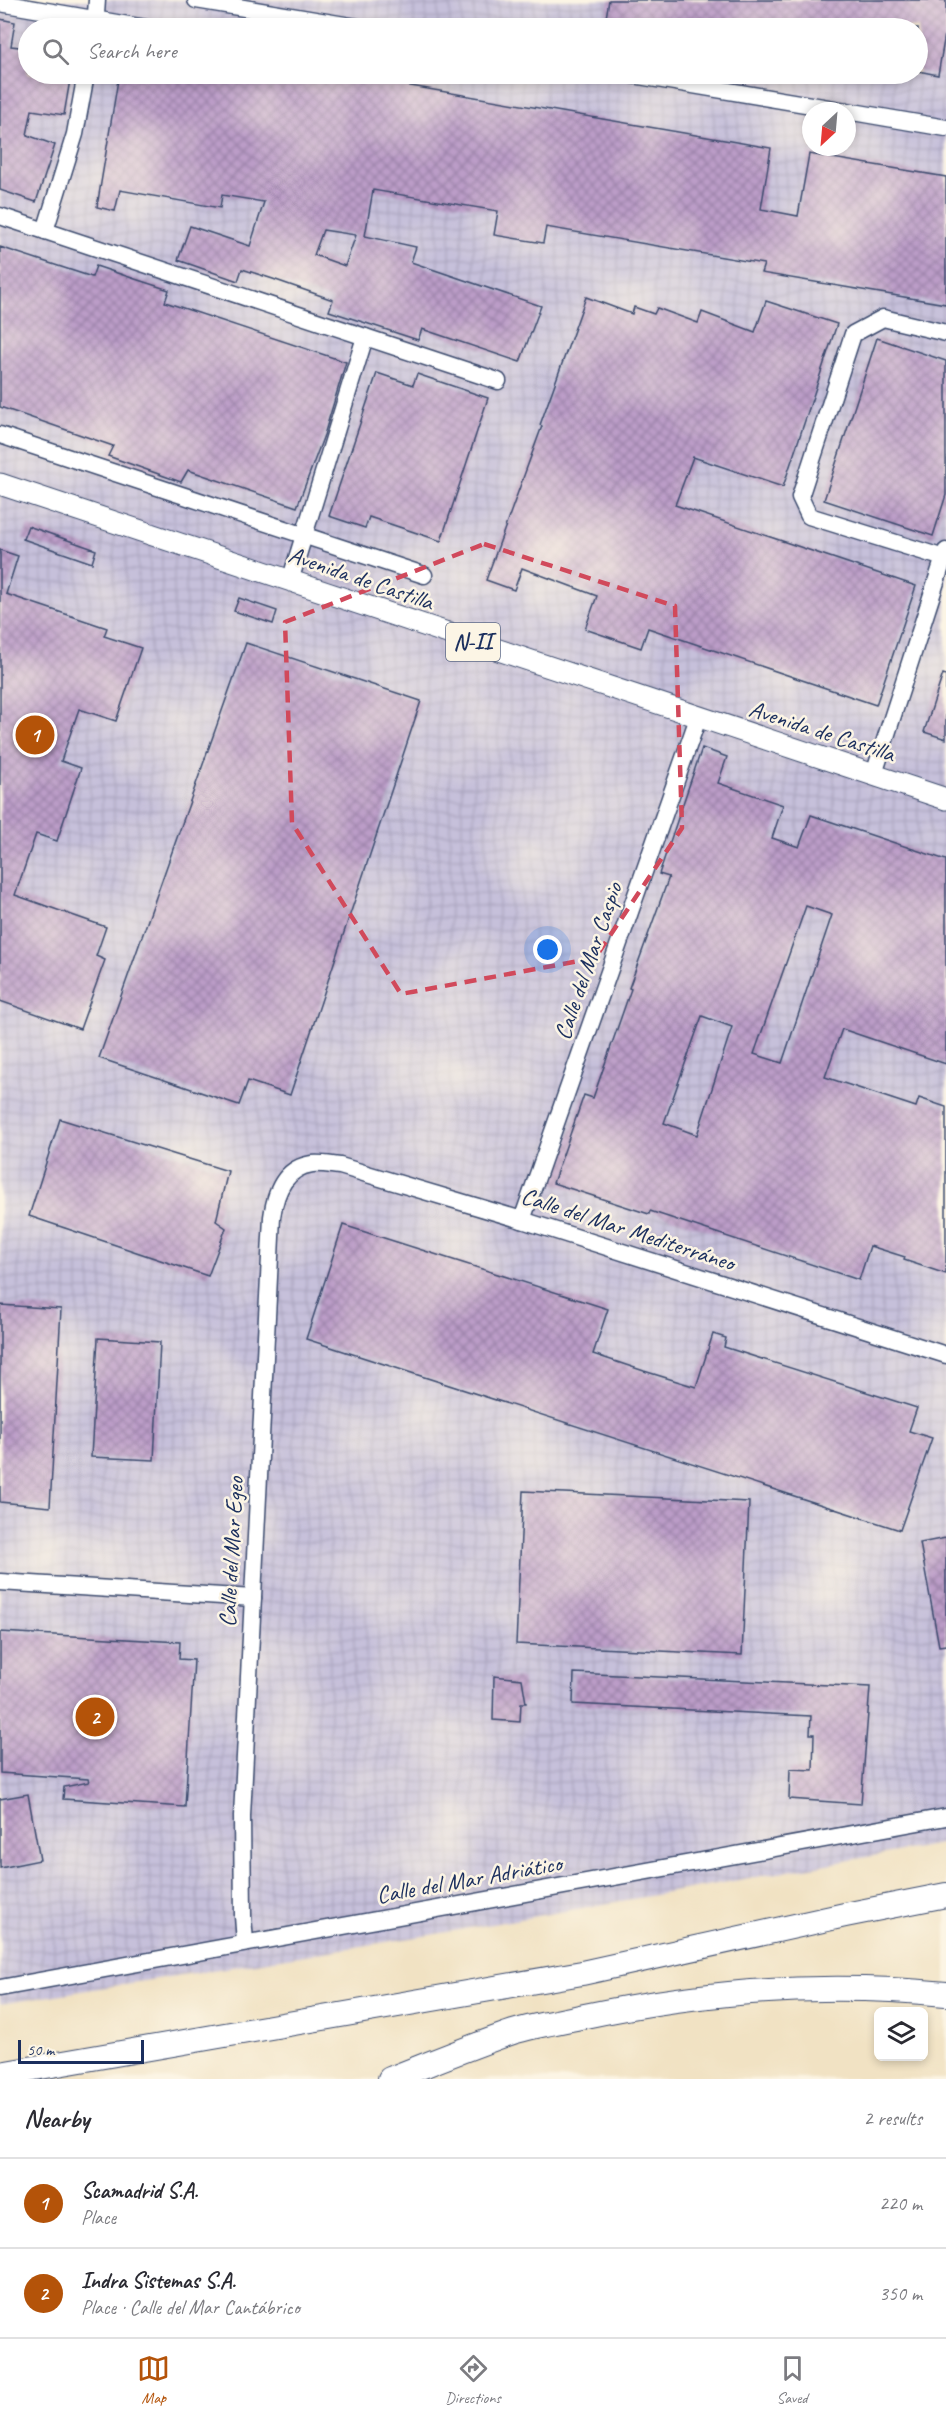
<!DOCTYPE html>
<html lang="en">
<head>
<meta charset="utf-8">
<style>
  body { margin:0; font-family:Caveat,sans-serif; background:#f7f7f7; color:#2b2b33 }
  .controls { position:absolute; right:18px; bottom:18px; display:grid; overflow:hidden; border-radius:9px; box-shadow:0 3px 9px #0003 }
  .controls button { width:54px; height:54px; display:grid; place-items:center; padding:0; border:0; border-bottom:2px solid #e1e1e2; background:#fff; color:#2b2b33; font:30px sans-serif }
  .compass { position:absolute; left:802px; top:102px; width:54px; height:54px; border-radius:50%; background:#fff; box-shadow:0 3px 9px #0003; rotate:206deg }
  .scale { position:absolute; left:18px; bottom:15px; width:126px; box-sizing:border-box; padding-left:6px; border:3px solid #1b2f5e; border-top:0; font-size:16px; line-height:21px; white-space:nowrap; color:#1b2f5e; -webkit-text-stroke:4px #fcf5e5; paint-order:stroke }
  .you { position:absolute; left:548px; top:950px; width:21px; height:21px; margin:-15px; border:4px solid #fff; border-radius:50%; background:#1a73e8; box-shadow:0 0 0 9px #1a73e833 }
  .badge { display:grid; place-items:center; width:39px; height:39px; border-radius:50%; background:#b45309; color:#fff; font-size:20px; font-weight:700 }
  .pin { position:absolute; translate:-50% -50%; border:3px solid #fff; box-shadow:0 2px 6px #0006 }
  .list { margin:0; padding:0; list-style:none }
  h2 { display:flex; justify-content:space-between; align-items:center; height:78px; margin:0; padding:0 24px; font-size:26px }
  h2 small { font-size:20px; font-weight:400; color:#7c7c81 }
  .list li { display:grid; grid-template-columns:39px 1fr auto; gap:18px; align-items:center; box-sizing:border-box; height:90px; padding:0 24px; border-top:2px solid #e1e1e2 }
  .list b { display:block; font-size:22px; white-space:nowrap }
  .list p { margin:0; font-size:20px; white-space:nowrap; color:#7c7c81 }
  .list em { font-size:20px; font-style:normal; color:#7c7c81 }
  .icon { flex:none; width:33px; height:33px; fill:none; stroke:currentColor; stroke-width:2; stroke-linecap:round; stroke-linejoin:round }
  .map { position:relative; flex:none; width:946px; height:2079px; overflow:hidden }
  .search { position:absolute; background:#fff; box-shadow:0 3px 9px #0003; left:18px; right:18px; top:18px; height:66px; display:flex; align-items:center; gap:15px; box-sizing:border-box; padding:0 21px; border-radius:33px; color:#7c7c81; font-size:22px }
  .sheet { height:258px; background:#fff }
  nav { display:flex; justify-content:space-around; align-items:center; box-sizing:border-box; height:84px; border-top:2px solid #e1e1e2; background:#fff; font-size:16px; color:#7c7c81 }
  nav a { display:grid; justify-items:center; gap:3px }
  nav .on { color:#b45309 }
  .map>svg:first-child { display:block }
  .industrial { fill:url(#industrial-grid); fill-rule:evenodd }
  .building { fill:url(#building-cross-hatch); fill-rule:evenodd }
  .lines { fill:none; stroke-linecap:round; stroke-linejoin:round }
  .minor-casing { stroke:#3b4a6d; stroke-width:19 }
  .major-casing { stroke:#3b4a6d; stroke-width:23 }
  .highway-casing { stroke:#3b4a6d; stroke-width:26 }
  .minor { stroke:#fff; stroke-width:16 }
  .major { stroke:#fff; stroke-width:21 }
  .highway { stroke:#fff; stroke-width:24 }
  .marked { fill:none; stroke:#d1495b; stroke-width:4.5; stroke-dasharray:12 8; stroke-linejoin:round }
  .labels { text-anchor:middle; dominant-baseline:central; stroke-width:5; stroke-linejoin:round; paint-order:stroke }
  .shield { fill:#fcf5e5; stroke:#5e6a86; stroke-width:1.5 }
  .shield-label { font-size:22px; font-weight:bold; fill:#1b2f5e }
  .street-label { font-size:24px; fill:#1b2f5e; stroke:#fcf5e5 }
</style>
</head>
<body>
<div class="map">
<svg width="946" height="2079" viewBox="0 0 946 2079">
  <defs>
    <pattern id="industrial-grid" width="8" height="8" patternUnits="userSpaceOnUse" patternTransform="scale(1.5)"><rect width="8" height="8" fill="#c6c0da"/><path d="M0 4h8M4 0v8" fill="none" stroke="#aaa5be"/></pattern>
    <pattern id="building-cross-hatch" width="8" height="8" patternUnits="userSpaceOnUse" patternTransform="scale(1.5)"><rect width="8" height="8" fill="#bc9dc8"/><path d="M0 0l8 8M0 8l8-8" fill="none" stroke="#9880a6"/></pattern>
  </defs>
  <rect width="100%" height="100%" fill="#fcf5e5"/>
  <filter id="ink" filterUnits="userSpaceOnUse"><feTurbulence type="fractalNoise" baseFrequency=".0167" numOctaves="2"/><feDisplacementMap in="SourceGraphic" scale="12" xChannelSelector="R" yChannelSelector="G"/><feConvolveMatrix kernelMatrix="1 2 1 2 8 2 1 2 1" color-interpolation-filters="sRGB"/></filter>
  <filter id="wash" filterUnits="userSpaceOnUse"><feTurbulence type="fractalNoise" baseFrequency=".008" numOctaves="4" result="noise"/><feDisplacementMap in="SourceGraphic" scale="24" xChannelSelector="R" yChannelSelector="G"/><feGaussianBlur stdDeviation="1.35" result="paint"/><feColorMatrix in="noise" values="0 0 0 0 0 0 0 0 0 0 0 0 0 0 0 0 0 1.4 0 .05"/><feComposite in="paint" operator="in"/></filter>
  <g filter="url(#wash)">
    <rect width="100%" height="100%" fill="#f1e2c3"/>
    <!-- industrial -->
    <path class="industrial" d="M0,0H946V1843L436,1934L0,2004ZM28,28H918V74H28ZM811,111H847V147H811Z"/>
    <g id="blocks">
      <!-- building -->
      <g class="building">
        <polygon points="609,0 946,0 946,29 938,75 918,71 918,28 668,28 606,18"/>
        <polygon points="0,19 15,22 11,46 28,48 28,74 71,74 64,115 32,110 27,135 55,145 36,202 0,190"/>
        <path d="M119,74H341L771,148L761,209L798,216L809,154L946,177V304L761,273L764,264L546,227L543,243L494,235L498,211L373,190L365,236L416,247L411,262L541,306L520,362L422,329L418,340L329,311L333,300L273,279L242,269L238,281L178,260L190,226L250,246L264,202L222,195L220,208L120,190L115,211L97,207ZM323,230L356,235L345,266L314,255Z"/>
        <polygon points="0,247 92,277 96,266 132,278 169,290 165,302 346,362 324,435 297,507 188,470 181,482 108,456 113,446 0,407"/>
        <polygon points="586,297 632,314 634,307 654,314 657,308 698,323 702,312 755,332 766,301 837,324 783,487 693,457 675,505 916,586 876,705 648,628 641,648 585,629 597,596 522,568 514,590 486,580 542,426 540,425"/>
        <polygon points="877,338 946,361 946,495 933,536 824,500"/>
        <polygon points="377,373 413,385 417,374 488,398 441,541 369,517 365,528 329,516"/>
        <polygon points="28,526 96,550 92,563 23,539"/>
        <polygon points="0,550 18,556 6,594 107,628 104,636 141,648 116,721 79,709 61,761 81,768 57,841 36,834 15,895 106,927 96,956 105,960 80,1029 0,1001"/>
        <polygon points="239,598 277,611 273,624 234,611"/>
        <polygon points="246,643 421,701 290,1095 248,1081 239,1105 99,1058"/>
        <polygon points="943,674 946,675 946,739 924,732"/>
        <path d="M702,748L727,757L718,783L783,805L772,838L799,847L811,815L946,860V1064L842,1029L825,1077L916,1107L919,1098L946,1107V1274L904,1260L905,1257L870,1246L859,1280L650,1211L649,1214L553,1183L584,1095L593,1098L631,989L629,988L669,877L659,874ZM806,906L832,915L782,1063L754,1054ZM702,1016L732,1027L697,1135L664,1123Z"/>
        <polygon points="60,1119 228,1171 216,1221 226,1228 208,1276 29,1216"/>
        <polygon points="343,1225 608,1309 593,1354 644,1371 696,1387 713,1334 726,1338 724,1347 917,1408 909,1431 932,1438 900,1530 306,1339"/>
        <polygon points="0,1305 61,1309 50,1507 0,1502"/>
        <polygon points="98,1338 160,1342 154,1460 91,1457"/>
        <polygon points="523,1491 749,1502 742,1655 516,1644"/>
        <polygon points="946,1538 946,1645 939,1646 920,1543"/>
        <polygon points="0,1632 180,1642 179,1659 194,1660 185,1807 63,1799 64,1787 89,1782 88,1779 0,1773"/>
        <polygon points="574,1673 870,1687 861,1804 789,1799 790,1769 813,1770 814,1734 810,1734 811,1716 573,1704"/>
        <polygon points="494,1676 522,1679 526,1703 521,1703 520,1722 493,1720"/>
        <polygon points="28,1794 40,1860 0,1868 0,1799"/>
      </g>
    </g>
  </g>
  <g filter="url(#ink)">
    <use href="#blocks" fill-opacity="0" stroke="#3b4a6d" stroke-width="1.5"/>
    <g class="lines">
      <!-- minor casing -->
      <g class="minor-casing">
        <g id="minor">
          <polyline points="196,0 363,28"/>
          <polyline points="0,3 146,28"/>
          <polyline points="95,28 97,0"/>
          <polyline points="627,74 847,111"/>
          <polyline points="847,111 946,128"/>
          <polyline points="0,216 498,381"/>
          <polyline points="45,231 75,134 86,74"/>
          <polyline points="0,435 424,575"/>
          <polyline points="944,558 809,516 800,497 853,334 883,318 946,333"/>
          <polyline points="290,581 365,337"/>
          <polyline points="874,774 946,551"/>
          <polyline points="522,1220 698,718"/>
          <polyline points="0,1582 253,1598"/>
          <path d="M245,1942L243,1916L242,1816L272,1217C275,1194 284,1168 312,1164C320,1163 331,1165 340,1166L522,1220L946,1355"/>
          <polyline points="0,1988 946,1817"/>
        </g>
      </g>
      <!-- major casing -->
      <g class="major-casing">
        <polyline id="major" points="0,484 946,799"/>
      </g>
      <!-- highway casing -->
      <g class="highway-casing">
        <g id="highway">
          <polyline points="0,2074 582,1973 845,1915 946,1895"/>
          <path d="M390,2079C431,2063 472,2046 513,2032C535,2025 558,2022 580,2017C700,1991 823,1982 946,1994"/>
        </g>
      </g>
      <!-- minor -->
      <use href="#minor" class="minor"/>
      <!-- major -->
      <use href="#major" class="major"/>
      <!-- highway -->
      <use href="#highway" class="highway"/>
    </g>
  </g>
  <!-- marked area -->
  <path class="marked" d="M484,544L675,606L682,828L595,958L401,994L292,823L285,622Z"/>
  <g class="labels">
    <!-- shield labels -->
    <rect class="shield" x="446" y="623" width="54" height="38" rx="4.5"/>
    <g class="shield-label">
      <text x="473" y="642">N-II</text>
    </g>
    <!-- street labels -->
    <g class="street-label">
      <text transform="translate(361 578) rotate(19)">Avenida de Castilla</text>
      <text transform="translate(822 731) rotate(18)">Avenida de Castilla</text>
      <text transform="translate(588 961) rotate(-71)">Calle del Mar Caspio</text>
      <text transform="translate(628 1229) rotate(18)">Calle del Mar Mediterráneo</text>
      <text transform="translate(231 1552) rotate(-87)">Calle del Mar Egeo</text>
      <text transform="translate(469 1879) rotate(-10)">Calle del Mar Adriático</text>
    </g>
  </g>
</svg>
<div class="controls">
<button><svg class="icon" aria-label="layers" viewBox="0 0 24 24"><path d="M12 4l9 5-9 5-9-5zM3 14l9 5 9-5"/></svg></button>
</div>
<svg class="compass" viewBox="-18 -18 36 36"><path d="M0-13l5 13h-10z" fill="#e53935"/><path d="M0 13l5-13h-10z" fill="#7c7c81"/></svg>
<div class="scale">50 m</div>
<div class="you"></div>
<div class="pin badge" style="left:35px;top:735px">1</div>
<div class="pin badge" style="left:95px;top:1717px">2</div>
<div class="search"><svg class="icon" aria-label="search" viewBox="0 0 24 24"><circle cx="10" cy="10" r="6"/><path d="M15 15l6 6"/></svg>Search here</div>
</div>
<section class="sheet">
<h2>Nearby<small>2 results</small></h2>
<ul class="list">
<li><span class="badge">1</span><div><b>Scamadrid S.A.</b><p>Place</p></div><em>220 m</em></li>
<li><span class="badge">2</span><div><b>Indra Sistemas S.A.</b><p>Place · Calle del Mar Cantábrico</p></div><em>350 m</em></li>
</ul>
</section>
<nav>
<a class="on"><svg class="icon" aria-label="map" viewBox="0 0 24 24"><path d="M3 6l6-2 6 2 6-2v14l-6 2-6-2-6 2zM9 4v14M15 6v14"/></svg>Map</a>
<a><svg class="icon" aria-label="directions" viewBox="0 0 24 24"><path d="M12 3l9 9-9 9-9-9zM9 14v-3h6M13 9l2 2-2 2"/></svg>Directions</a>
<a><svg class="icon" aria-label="saved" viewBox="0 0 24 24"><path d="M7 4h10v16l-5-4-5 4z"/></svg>Saved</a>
</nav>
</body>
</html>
